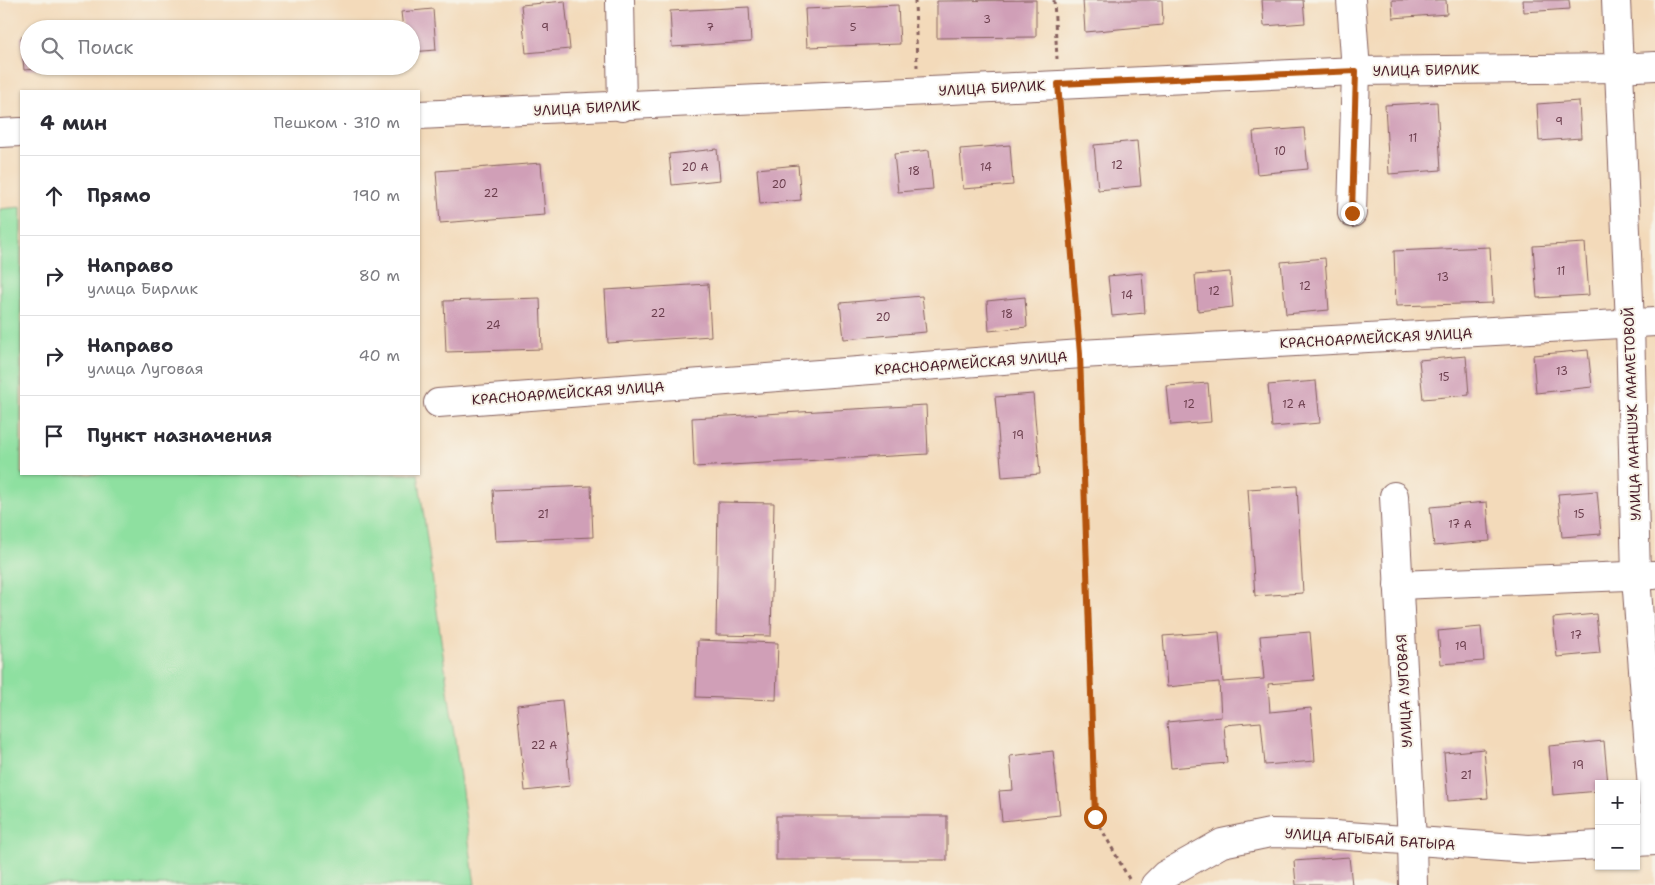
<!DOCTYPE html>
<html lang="ru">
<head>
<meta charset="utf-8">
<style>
  body { margin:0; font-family:"Shantell Sans",sans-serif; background:#f2f2f3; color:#2b2b33 }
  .controls { position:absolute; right:15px; bottom:15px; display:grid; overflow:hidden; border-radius:0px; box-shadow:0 1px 4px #0004 }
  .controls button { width:45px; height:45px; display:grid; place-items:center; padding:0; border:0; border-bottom:1px solid #e1e1e2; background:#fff; color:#2b2b33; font:25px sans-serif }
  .stop { position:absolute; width:15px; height:15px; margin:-11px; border:4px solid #b45309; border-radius:50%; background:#fff }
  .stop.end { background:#b45309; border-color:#fff; box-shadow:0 1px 5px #0008 }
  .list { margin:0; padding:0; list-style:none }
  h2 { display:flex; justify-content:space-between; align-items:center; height:65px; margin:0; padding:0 20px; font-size:21px }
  h2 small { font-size:16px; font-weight:400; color:#7c7c81 }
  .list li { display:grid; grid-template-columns:32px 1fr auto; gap:15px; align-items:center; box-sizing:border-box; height:80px; padding:0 20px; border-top:1px solid #e1e1e2 }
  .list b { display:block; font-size:19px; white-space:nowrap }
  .list p { margin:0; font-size:16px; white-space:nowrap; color:#7c7c81 }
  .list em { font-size:16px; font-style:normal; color:#7c7c81 }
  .icon { flex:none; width:28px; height:28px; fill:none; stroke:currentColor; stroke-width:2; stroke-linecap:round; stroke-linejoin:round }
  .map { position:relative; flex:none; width:1655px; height:885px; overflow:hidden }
  .search { position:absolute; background:#fff; box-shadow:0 1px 4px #0004; left:20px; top:20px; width:400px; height:55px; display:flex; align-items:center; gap:12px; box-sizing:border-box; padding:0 18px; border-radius:28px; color:#7c7c81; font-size:19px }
  .panel { position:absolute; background:#fff; box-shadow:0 1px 4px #0004; left:20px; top:90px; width:400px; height:385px; border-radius:0px }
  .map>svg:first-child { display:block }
  .green { fill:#8ee0a0; stroke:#6c8066 }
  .building { fill:#d09fb7 }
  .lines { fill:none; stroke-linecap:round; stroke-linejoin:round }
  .minor-casing { stroke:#85605d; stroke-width:30 }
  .path { stroke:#85605d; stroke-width:3; stroke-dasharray:4 4; stroke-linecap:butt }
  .minor { stroke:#fff; stroke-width:28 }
  .route { stroke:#b45309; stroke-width:6 }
  .labels { text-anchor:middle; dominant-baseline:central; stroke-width:4; stroke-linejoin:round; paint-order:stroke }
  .number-label { font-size:11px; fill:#6c3f4e }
  .street-label { font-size:14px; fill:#4a1f2b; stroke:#f7f3e8 }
</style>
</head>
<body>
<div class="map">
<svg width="1655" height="885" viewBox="0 0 1655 885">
  <rect width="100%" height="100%" fill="#f7f3e8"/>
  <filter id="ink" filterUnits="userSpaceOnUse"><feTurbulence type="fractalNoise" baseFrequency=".02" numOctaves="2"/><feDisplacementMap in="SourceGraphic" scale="10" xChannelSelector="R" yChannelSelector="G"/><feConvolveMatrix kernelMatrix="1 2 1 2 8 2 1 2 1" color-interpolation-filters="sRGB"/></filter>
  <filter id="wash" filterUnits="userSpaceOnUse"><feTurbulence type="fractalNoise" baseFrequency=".0096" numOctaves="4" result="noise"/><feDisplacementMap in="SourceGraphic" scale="20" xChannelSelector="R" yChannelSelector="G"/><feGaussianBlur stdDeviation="1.12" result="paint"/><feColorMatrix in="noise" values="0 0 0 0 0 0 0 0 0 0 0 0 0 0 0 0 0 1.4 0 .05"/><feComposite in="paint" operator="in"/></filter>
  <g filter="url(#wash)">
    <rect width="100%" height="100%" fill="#f3daba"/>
    <!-- green -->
    <polygon class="green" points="21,207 21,474 418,474 475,885 0,885 0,209"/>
    <g id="blocks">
      <!-- building -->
      <g class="building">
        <polygon points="1036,0 1036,37 937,38 937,1"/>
        <polygon points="1083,0 1162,0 1163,25 1085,32"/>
        <polygon points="1262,0 1303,0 1305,23 1264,26"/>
        <polygon points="1392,0 1446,0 1447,14 1393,18"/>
        <polygon points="1523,0 1569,0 1570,9 1524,12"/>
        <polygon points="565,1 570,49 526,53 521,5"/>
        <polygon points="898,5 900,44 807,47 805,9"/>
        <polygon points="749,7 751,42 672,47 670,11"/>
        <polygon points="433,9 436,50 411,52 411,29 403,29 401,12"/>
        <polygon points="236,24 237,29 204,29 204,27"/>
        <polygon points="327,24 328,29 285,29 285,27"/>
        <polygon points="21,37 29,37 29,66 51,66 51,68 24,70"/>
        <polygon points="1579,101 1581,138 1539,141 1537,104"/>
        <polygon points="1437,102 1441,170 1389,174 1385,105"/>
        <polygon points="1304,128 1308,169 1257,174 1253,132"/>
        <polygon points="1137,141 1141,186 1098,190 1094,145"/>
        <polygon points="1010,145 1013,185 963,189 960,149"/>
        <polygon points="717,149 720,180 672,185 669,154"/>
        <polygon points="929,150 933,189 898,192 894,154"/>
        <polygon points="541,163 545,215 440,223 436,171"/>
        <polygon points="798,165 801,200 760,204 757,169"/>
        <polygon points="1585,243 1589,295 1537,298 1533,246"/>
        <polygon points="1490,247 1493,303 1396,306 1394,251"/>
        <polygon points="1325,258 1329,310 1286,314 1281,262"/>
        <polygon points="1230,272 1233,307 1198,311 1195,275"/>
        <polygon points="1142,273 1145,313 1112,316 1108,276"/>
        <polygon points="708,284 711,336 608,343 605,290"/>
        <polygon points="922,296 926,332 844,339 840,303"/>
        <polygon points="1025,297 1027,327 989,331 987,301"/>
        <polygon points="540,298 542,349 446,352 444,301"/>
        <polygon points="1588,350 1592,387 1536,393 1533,355"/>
        <polygon points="1466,356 1469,395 1423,399 1419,360"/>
        <polygon points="1316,381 1320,423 1272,427 1268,385"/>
        <polygon points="1208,383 1211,422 1171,425 1167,386"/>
        <polygon points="1033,394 1040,474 1002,477 995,397"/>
        <polygon points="926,405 928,454 694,467 692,418"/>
        <polygon points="591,486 593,537 496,541 493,490"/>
        <polygon points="1297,486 1303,593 1255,596 1248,489"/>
        <polygon points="1597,491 1601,534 1562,537 1558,494"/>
        <polygon points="718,502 774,503 771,636 716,635"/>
        <polygon points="1487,502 1490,541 1434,546 1430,507"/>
        <polygon points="1596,614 1600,653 1557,657 1553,618"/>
        <polygon points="1481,627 1484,661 1441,664 1438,631"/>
        <polygon points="1219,632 1223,682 1264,679 1260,636 1310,632 1314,680 1268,684 1270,712 1311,708 1315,761 1265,765 1261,722 1224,725 1227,763 1171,768 1167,722 1221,717 1219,682 1167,687 1163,636"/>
        <polygon points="698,640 778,643 776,700 696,697"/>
        <polygon points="562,700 570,786 525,791 517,705"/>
        <polygon points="1604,741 1608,784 1599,784 1599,791 1553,795 1549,746"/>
        <polygon points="1484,749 1488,798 1448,801 1444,753"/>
        <polygon points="1053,751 1060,815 1002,821 999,791 1013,790 1010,756"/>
        <rect x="776" y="816" width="171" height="44"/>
        <polygon points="1349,857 1352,885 1296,885 1294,861"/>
      </g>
    </g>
  </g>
  <g filter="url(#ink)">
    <use href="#blocks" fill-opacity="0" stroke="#85605d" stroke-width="1"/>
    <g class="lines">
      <!-- minor casing -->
      <g class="minor-casing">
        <g id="minor">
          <polyline points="620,0 622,107"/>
          <polyline points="1351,0 1356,71 1352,213"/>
          <polyline points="1616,0 1630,324 1636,577 1655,828"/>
          <polyline points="419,115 1356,71 1618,68 1655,66"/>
          <polyline points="0,133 21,132"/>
          <polyline points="438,403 1081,354 1655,322"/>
          <polyline points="1394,496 1412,841 1413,885"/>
          <polyline points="1398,585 1654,575"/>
          <polyline points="1636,842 1655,841"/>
          <polyline points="1155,885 1165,875 1222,843 1270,833 1320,834 1529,849 1599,845"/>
        </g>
      </g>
      <!-- path -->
      <g class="path">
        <polyline points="915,0 917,67"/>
        <polyline points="1054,0 1057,59"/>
        <polyline points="1060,110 1078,328"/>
        <polyline points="1081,380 1095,817 1129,879"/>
      </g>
      <!-- minor -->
      <use href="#minor" class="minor"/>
    </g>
  </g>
  <g class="lines" filter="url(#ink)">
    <!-- route -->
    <polyline class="route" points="1095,817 1080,354 1058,84 1356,71 1352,213"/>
  </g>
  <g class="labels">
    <!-- number labels -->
    <g class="number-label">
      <text x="987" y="19">3</text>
      <text x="545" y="27">9</text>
      <text x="710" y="27">7</text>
      <text x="853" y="27">5</text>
      <text x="1559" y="121">9</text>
      <text x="1413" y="138">11</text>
      <text x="1280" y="151">10</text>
      <text x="1117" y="165">12</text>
      <text x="695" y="167">20 А</text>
      <text x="986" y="167">14</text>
      <text x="914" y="171">18</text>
      <text x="779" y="184">20</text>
      <text x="491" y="193">22</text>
      <text x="1561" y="271">11</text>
      <text x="1443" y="277">13</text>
      <text x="1305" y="286">12</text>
      <text x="1214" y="291">12</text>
      <text x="1127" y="295">14</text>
      <text x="658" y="313">22</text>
      <text x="1007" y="314">18</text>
      <text x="883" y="317">20</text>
      <text x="493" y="325">24</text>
      <text x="1562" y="371">13</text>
      <text x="1444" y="377">15</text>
      <text x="1189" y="404">12</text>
      <text x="1294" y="404">12 А</text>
      <text x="1018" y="435">19</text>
      <text x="543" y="514">21</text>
      <text x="1579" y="514">15</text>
      <text x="1460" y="524">17 А</text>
      <text x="1576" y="635">17</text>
      <text x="1461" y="646">19</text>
      <text x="544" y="745">22 А</text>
      <text x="1578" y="765">19</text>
      <text x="1466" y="775">21</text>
    </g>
    <!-- street labels -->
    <g class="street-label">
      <text transform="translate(1426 70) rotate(-1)">УЛИЦА БИРЛИК</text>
      <text transform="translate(992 88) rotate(-3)">УЛИЦА БИРЛИК</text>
      <text transform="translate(587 108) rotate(-3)">УЛИЦА БИРЛИК</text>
      <text transform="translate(1376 338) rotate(-3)">КРАСНОАРМЕЙСКАЯ УЛИЦА</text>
      <text transform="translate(971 363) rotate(-4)">КРАСНОАРМЕЙСКАЯ УЛИЦА</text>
      <text transform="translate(568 393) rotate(-4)">КРАСНОАРМЕЙСКАЯ УЛИЦА</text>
      <text transform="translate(1632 414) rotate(-92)">УЛИЦА МАНШУК МАМЕТОВОЙ</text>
      <text transform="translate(1404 691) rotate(-93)">УЛИЦА ЛУГОВАЯ</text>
      <text transform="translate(1370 839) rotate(4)">УЛИЦА АГЫБАЙ БАТЫРА</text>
    </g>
  </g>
</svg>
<div class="controls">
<button>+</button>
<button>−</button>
</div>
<div class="stop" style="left:1095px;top:817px"></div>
<div class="stop end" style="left:1352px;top:213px"></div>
<div class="search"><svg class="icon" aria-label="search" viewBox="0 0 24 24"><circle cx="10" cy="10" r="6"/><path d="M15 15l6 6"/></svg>Поиск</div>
<section class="panel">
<h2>4 мин<small>Пешком · 310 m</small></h2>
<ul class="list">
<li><svg class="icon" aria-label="ahead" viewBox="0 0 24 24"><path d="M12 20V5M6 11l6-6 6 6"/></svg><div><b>Прямо</b></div><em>190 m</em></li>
<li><svg class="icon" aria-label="right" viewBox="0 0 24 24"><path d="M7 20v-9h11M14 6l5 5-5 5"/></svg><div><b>Направо</b><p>улица Бирлик</p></div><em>80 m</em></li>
<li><svg class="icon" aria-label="right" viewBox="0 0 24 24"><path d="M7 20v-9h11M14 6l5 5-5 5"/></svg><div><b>Направо</b><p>улица Луговая</p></div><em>40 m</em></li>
<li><svg class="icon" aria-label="arrive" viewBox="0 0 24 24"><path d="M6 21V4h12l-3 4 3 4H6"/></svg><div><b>Пункт назначения</b></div></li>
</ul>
</section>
</div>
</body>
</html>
